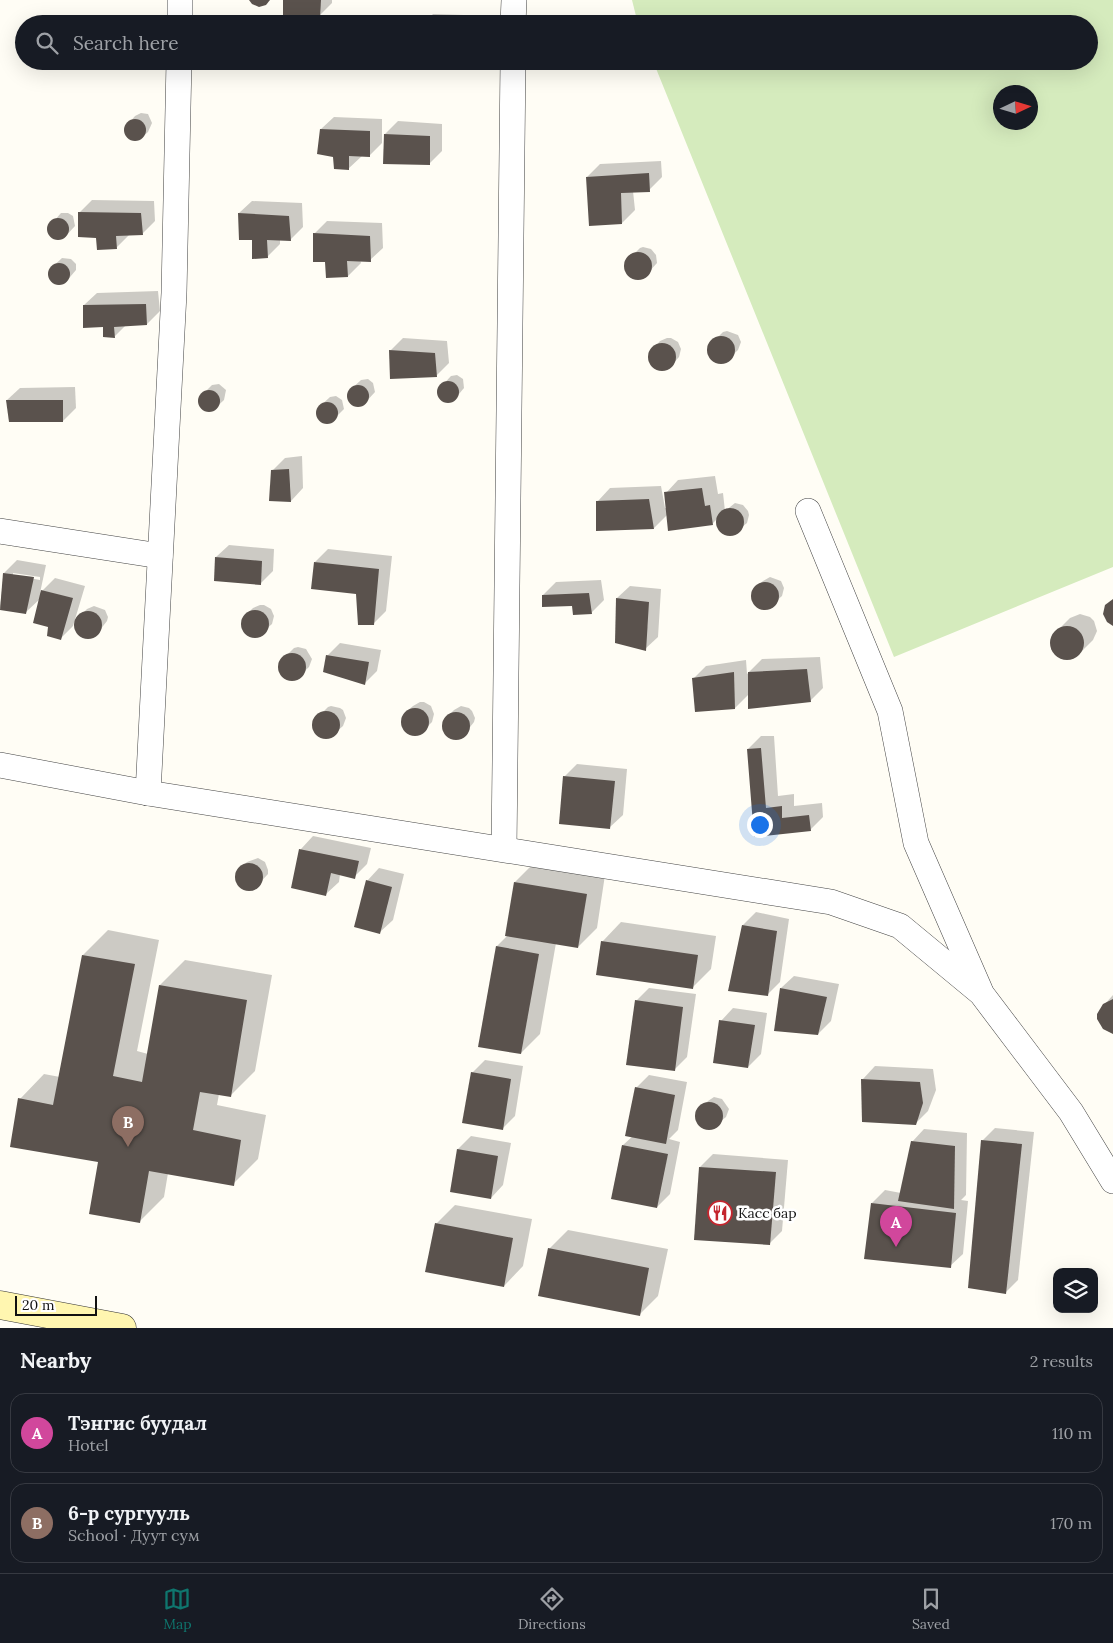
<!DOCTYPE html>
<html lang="en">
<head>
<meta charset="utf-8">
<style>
  body { margin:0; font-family:Lora,serif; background:#242831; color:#f1f3f6 }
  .controls { position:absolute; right:15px; bottom:15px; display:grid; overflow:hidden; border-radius:10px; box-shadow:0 5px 20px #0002 }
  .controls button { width:45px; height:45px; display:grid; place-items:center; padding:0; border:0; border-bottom:1px solid #363941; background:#171b24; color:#f1f3f6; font:25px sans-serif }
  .compass { position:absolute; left:993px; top:85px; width:45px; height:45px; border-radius:50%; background:#171b24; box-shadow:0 5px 20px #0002; rotate:86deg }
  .scale { position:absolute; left:15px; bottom:12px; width:82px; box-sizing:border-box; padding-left:5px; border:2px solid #111; border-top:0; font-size:14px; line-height:18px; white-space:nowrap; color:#111; -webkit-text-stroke:4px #fff; paint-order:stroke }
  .you { position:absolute; left:759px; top:824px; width:18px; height:18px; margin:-12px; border:4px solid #fff; border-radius:50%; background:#1a73e8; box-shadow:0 0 0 8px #1a73e833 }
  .badge { display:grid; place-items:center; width:32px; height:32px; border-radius:50%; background:#0f766e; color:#fff; font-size:16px; font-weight:700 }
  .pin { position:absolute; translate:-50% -41px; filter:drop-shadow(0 1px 2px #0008) }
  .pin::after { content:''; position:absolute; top:26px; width:18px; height:15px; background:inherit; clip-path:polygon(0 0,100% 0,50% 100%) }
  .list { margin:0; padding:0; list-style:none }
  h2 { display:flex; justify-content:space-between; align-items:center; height:65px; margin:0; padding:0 20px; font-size:21px }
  h2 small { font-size:16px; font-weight:400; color:#9ea1a6 }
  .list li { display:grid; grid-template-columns:32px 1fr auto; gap:15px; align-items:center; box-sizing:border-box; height:80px; margin:0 10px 10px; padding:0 10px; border:1px solid #363941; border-radius:15px }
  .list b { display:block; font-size:19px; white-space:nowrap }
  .list p { margin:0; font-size:16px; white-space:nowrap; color:#9ea1a6 }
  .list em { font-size:16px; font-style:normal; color:#9ea1a6 }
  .icon { flex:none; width:28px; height:28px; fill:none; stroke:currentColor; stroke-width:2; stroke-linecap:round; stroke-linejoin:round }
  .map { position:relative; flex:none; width:1113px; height:1328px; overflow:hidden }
  .search { position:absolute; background:#171b24; box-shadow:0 5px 20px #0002; left:15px; right:15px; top:15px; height:55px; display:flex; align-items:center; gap:12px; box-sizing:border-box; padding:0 18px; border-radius:28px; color:#9ea1a6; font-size:19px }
  .sheet { height:245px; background:#171b24 }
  nav { display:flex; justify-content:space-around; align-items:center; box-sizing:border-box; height:70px; border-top:1px solid #363941; background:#171b24; font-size:14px; color:#9ea1a6 }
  nav a { display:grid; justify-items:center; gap:2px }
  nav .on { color:#0f766e }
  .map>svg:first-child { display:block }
  .green { fill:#d5ebbd; fill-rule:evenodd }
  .shadow { fill:#0003; fill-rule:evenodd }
  .building { fill:#5a524d }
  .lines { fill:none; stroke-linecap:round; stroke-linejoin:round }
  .street-casing { stroke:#444; stroke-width:26 }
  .secondary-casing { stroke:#333; stroke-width:29 }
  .street { stroke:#fff; stroke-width:25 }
  .secondary { stroke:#fff6b0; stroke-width:28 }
  .labels { text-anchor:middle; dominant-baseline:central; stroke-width:5; stroke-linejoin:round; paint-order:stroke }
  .poi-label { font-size:14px; fill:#111; stroke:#fff; text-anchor:start }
</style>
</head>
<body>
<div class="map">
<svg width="1113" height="1328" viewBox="0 0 1113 1328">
  <rect width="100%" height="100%" fill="#fffdf5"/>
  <!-- green -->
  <path class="green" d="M632,0H1113V567L894,657L653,61H1089V24H638ZM1000,92H1030V122H1000Z"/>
  <!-- shadow -->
  <g class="shadow">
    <polygon points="285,0 332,0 332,3 319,16"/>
    <polygon points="433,14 464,15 464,24 423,24"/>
    <polygon points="141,113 148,114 152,123 148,132 141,138 135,140 128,138 125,128 135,116"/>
    <polygon points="334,117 382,119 382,143 369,156 362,156 348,169 334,156 321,129"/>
    <polygon points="398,121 442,124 442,151 429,164 385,134"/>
    <polygon points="661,161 662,177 649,190 633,191 635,210 622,223 587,177 600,164"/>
    <polygon points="92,200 154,201 155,221 142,234 129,235 116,248 97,237 79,213"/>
    <polygon points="252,201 302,203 303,227 290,240 280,240 280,244 267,257 253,239 239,213"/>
    <polygon points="61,213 68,213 73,216 75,226 64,238 58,240 52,237 48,228"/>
    <polygon points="327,221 382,223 383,248 370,260 360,260 361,263 348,276 327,260 314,234"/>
    <polygon points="643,247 651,249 656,255 657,263 648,273 641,278 637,279 630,276 626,269 627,261 640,248"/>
    <polygon points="62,258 71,259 76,264 76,270 65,283 58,285 52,282 49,276 50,269"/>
    <polygon points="158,291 160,311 147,324 126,325 115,336 84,305 97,293"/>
    <polygon points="727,331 738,335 741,342 738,350 725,362 717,361 713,359 709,352 711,344 723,332"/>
    <polygon points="403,338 447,341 449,363 436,376 390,351"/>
    <polygon points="667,338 671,338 678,342 681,349 679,357 670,367 661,369 658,368 651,363 650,355 654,348 660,341"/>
    <polygon points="457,375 463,379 464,388 454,400 447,402 441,400 438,390 451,376"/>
    <polygon points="368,379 373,383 375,392 364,404 358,406 351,403 349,401 349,391 361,380"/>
    <polygon points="219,384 226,390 224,400 212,411 205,411 200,406 201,396 212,385"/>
    <polygon points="75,387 76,408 63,421 7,400 20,388"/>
    <polygon points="336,396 342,400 344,409 330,423 323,423 318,418 318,408 330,397"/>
    <polygon points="302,456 303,488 291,501 272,471 285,458"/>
    <polygon points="715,476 718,494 723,493 725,511 735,503 743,505 748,511 749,515 747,523 733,534 725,534 719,529 717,519 712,524 668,514 654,528 598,501 610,488 661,486 665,508 667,508 666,493 678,480"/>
    <polygon points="229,545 274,549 273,571 260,584 216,557"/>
    <polygon points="328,549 392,556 386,611 374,623 357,593 315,562"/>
    <path d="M17,560L46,565L40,593L55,578L85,586L73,626L60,639L49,626L41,598L26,612L0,608L4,573ZM13,573L40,577V580L13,575Z"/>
    <polygon points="770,577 781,581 784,588 782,596 768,608 760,608 757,606 752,598 753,594 756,587 763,581"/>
    <polygon points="601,580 604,600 591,613 573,605 543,595 556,582"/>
    <polygon points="630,586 661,589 658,637 645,649 617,598"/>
    <polygon points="260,605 264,605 271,609 274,616 272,624 258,636 250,635 247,633 242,622 246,615 253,608"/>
    <polygon points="94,606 105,610 108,617 107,621 96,635 88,637 84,637 78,631 76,623 80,616 87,609"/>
    <polygon points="1080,614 1090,617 1094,621 1097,631 1093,640 1079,654 1075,657 1065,659 1056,655 1053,651 1051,641 1057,631 1070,618"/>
    <polygon points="340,643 381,650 377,671 365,683 327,656"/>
    <polygon points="298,647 306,649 312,659 309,667 296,679 292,679 285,676 280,669 281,661 294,648"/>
    <polygon points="820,657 823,688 810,701 749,694 735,708 693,679 706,666 746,660 747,674 762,659"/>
    <polygon points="420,702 424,702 431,706 434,714 432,722 422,732 414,734 407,731 403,720 406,712 413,706"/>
    <polygon points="331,706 340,708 343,710 346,718 343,726 330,737 322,737 316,731 314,727 315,720 328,707"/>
    <polygon points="461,706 469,708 472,711 475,718 474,722 463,736 455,738 448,735 443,728 444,720 454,710"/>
    <polygon points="761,736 774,736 778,796 794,794 794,806 822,803 823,817 810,830 755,836 748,749"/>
    <polygon points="577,764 627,769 623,815 610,827 564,777"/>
    <polygon points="313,836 371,848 367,864 354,877 340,874 339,882 326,894 293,887 301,849"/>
    <polygon points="258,858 265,862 268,870 268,874 256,887 248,890 244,889 238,884 237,876 241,868 247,862"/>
    <polygon points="534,863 605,875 597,928 578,947 556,943 540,1034 521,1053 497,946 508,935 515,882"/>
    <polygon points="379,868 404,874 393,920 380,932 367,881"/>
    <polygon points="756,912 789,919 780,982 767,995 743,925"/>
    <polygon points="621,922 716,936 711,969 692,988 602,942"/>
    <polygon points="108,930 159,940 137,1051 148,1054 160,985 185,960 272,975 255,1071 230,1096 219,1094 217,1105 266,1115 258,1159 233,1184 168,1173 164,1197 139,1222 99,1161 20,1099 44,1074 60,1077 83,955"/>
    <polygon points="794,976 839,984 831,1021 818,1034 781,988"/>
    <polygon points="649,988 696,994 687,1057 674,1070 636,1001"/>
    <polygon points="1113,995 1113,1032 1104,1005"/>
    <polygon points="733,1008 767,1013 761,1054 748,1067 721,1021"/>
    <polygon points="485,1060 523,1066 515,1116 502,1129 472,1073"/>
    <polygon points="875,1066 933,1069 936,1090 928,1111 915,1124 863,1079"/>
    <polygon points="649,1075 687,1082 678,1130 669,1139 680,1142 670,1194 657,1207 623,1145 633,1136 636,1088"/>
    <polygon points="714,1097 722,1099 729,1109 726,1117 712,1128 709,1129 699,1123 697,1114 708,1101"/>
    <polygon points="995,1128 1034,1132 1018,1280 1006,1292 982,1141"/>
    <polygon points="924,1129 967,1133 966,1195 961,1200 968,1201 963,1254 950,1266 872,1203 885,1190 901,1193 912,1142"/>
    <polygon points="471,1136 511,1143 503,1185 491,1198 451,1191 458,1149"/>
    <polygon points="713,1154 788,1160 782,1231 769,1244 700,1167"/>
    <polygon points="455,1205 532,1219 523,1266 504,1286 436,1224"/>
    <polygon points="568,1230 668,1249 658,1296 639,1315 549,1249"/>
  </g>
  <!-- building -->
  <g class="building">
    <polygon points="249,0 270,0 266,5 259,7 252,4"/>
    <polygon points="283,0 321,0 320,18 283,16"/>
    <rect x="400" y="61" width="50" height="3"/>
    <circle cx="135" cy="130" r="11"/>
    <polygon points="320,129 370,131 370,157 349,156 349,170 334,169 333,157 317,154"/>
    <polygon points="384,134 430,136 430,165 383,164"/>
    <polygon points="649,173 650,192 621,193 622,224 589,226 586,177"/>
    <polygon points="78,212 141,213 143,235 116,236 117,249 97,250 96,238 78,237"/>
    <polygon points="238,213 289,216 291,241 267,240 268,258 252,259 252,240 239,240"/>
    <circle cx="58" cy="229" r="11"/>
    <polygon points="313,233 370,236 371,262 347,261 348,277 326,278 325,262 313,262"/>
    <circle cx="638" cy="266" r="14"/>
    <circle cx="59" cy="274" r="11"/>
    <polygon points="146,304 147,325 114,327 115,338 103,337 103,327 83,328 83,305"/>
    <circle cx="721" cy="350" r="14"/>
    <circle cx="662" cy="357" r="14"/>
    <polygon points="389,350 435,353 437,377 390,379"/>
    <circle cx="448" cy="392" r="11"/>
    <circle cx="358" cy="396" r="11"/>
    <circle cx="209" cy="401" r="11"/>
    <polygon points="6,400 63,400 63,422 9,422"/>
    <circle cx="327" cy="413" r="11"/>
    <polygon points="289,469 291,502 269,501 271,470"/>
    <polygon points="702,488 705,506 710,505 713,525 668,531 664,492"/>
    <polygon points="649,499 654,529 596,531 596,501"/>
    <circle cx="730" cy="522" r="14"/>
    <polygon points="215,557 262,561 261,585 214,581"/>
    <polygon points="314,562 379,569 374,625 358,625 356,594 311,589"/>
    <polygon points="3,573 34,577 26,614 0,610"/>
    <circle cx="765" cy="596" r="14"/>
    <polygon points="41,590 73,598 61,640 47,636 48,627 33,623"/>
    <polygon points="589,593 592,614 573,615 572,606 542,607 542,595"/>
    <polygon points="616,598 649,602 646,651 615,643"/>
    <polygon points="1113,599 1113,626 1107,622 1103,614 1105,605"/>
    <circle cx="255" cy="624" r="14"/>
    <circle cx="88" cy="625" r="14"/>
    <circle cx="1067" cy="643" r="17"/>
    <circle cx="292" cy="667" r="14"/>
    <polygon points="326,655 369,662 365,685 323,672"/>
    <polygon points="807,669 811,702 748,709 748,672"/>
    <polygon points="734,672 735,709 695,712 692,678"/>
    <circle cx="415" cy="722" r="14"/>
    <circle cx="326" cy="725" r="14"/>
    <circle cx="456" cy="726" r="14"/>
    <polygon points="761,748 766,808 782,806 782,818 809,815 811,831 754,837 747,749"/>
    <polygon points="563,776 615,781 610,829 559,824"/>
    <polygon points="299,849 359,861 355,879 331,873 326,896 291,888"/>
    <circle cx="249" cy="877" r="14"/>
    <polygon points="366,880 392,887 380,934 354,927"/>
    <polygon points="514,882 587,894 578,948 505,936"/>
    <polygon points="742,925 777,931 768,996 728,991"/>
    <polygon points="601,941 698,955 693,989 596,975"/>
    <polygon points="496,946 539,954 521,1054 478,1047"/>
    <polygon points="82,955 135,964 113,1076 142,1082 159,985 247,1000 231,1097 200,1092 193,1130 241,1140 234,1186 149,1171 140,1223 89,1214 98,1162 10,1147 18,1098 53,1105"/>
    <polygon points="780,988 827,997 818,1035 774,1031"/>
    <polygon points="1113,999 1113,1034 1103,1029 1097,1019 1097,1014 1103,1004"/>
    <polygon points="635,1000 683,1007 675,1071 626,1065"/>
    <polygon points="719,1020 755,1025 748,1068 713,1063"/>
    <polygon points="471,1072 511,1079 503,1130 462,1123"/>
    <polygon points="861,1079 920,1082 923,1103 916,1125 862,1122"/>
    <polygon points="635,1087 675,1095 666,1144 625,1136"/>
    <circle cx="709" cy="1116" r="14"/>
    <polygon points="981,1140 1022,1144 1006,1294 968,1288"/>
    <polygon points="911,1141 955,1146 954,1209 898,1201"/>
    <polygon points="622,1145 668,1154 657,1208 611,1199"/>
    <polygon points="457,1149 498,1156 491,1199 450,1192"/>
    <polygon points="699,1167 776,1172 770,1245 694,1240"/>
    <polygon points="871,1203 956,1213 951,1268 864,1259"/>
    <polygon points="435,1223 513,1238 504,1287 425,1272"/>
    <polygon points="548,1248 649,1268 640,1316 538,1296"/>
  </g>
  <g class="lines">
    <!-- street casing -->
    <g class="street-casing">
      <g id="street">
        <polyline points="180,24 180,0"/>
        <polyline points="513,24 514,0"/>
        <polyline points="808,511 890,711 916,843 980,990"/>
        <polyline points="0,531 160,556"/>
        <polyline points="0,765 148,793 831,902 900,926 981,993 1071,1112 1113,1181"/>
        <polyline points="148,793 174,293 179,61"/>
        <polyline points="504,849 513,61"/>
      </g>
    </g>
    <!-- secondary casing -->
    <g class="secondary-casing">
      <polyline id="secondary" points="0,1305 122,1328"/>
    </g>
    <!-- street -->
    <use href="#street" class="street"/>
    <!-- secondary -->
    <use href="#secondary" class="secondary"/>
  </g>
  <!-- icons -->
  <defs>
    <g id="restaurant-ring" transform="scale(1.25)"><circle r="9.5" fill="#fff" stroke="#c4262e" stroke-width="1.5"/><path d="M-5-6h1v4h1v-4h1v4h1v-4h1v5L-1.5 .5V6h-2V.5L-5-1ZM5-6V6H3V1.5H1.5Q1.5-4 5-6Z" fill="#c4262e"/></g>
  </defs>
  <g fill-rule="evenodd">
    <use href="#restaurant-ring" x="720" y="1213"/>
  </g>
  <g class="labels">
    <!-- poi labels -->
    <g class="poi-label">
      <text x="738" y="1213">Касс бар</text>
    </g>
  </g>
</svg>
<div class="controls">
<button><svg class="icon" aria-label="layers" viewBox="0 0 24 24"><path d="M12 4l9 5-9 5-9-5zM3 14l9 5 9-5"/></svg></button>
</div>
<svg class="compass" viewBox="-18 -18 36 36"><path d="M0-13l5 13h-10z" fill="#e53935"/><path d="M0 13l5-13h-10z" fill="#9ea1a6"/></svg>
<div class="scale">20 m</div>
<div class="you"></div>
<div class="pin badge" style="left:896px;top:1247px;background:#d1479c">A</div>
<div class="pin badge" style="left:128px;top:1147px;background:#8d6e63">B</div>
<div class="search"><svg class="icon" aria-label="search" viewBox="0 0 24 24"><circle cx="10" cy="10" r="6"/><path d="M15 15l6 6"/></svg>Search here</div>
</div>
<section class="sheet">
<h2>Nearby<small>2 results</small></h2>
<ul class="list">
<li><span class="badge" style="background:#d1479c">A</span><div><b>Тэнгис буудал</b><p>Hotel</p></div><em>110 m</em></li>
<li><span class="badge" style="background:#8d6e63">B</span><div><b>6-р сургууль</b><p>School · Дуут сум</p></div><em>170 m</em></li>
</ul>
</section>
<nav>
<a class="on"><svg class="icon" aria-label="map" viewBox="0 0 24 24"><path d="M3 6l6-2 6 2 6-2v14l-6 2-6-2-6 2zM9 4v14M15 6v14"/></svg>Map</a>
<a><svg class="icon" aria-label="directions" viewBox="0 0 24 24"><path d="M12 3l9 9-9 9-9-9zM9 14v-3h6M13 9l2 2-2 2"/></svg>Directions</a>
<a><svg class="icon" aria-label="saved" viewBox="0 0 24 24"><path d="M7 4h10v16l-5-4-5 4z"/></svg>Saved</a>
</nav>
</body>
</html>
